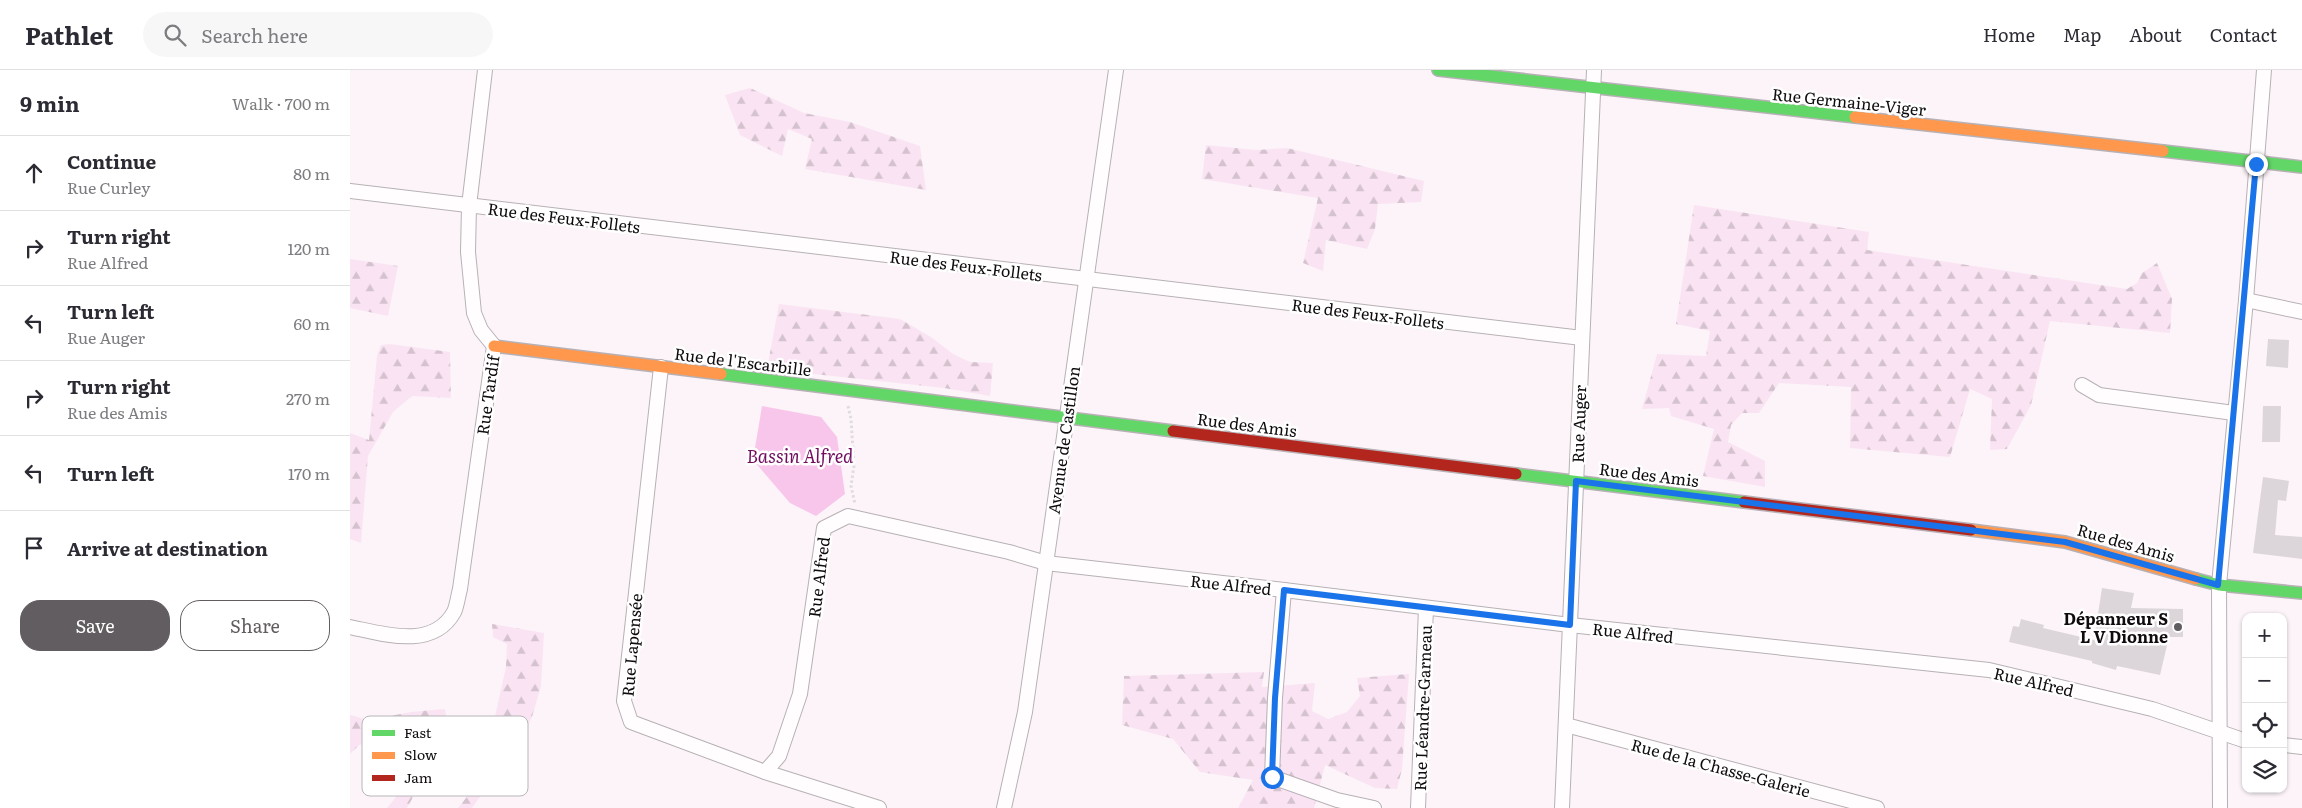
<!DOCTYPE html>
<html lang="en">
<head>
<meta charset="utf-8">
<style>
  body { margin:0; font-family:Literata,serif; background:#f7f7f7; color:#2b2b33 }
  .controls { position:absolute; right:15px; bottom:15px; display:grid; overflow:hidden; border-radius:10px; box-shadow:0 1px 4px #0004 }
  .controls button { width:45px; height:45px; display:grid; place-items:center; padding:0; border:0; border-bottom:1px solid #e1e1e2; background:#fff; color:#2b2b33; font:25px sans-serif }
  .stop { position:absolute; width:15px; height:15px; margin:-11px; border:4px solid #1a73e8; border-radius:50%; background:#fff }
  .stop.end { background:#1a73e8; border-color:#fff; box-shadow:0 1px 5px #0008 }
  .list { margin:0; padding:0; list-style:none }
  h2 { display:flex; justify-content:space-between; align-items:center; height:65px; margin:0; padding:0 20px; font-size:21px }
  h2 small { font-size:16px; font-weight:400; color:#7c7c81 }
  .list li { display:grid; grid-template-columns:32px 1fr auto; gap:15px; align-items:center; box-sizing:border-box; height:75px; padding:0 20px; border-top:1px solid #e1e1e2 }
  .list b { display:block; font-size:19px; white-space:nowrap }
  .list p { margin:0; font-size:16px; white-space:nowrap; color:#7c7c81 }
  .list em { font-size:16px; font-style:normal; color:#7c7c81 }
  .actions { display:flex; gap:10px; padding:15px 20px }
  .actions a { flex:1; padding:11px 0; border:1px solid #625d60; border-radius:20px; text-align:center; font-size:18px; color:#625d60 }
  .actions .main { background:#625d60; color:#fff }
  .icon { flex:none; width:28px; height:28px; fill:none; stroke:currentColor; stroke-width:2; stroke-linecap:round; stroke-linejoin:round }
  .map { position:relative; flex:none; width:1952px; height:738px; overflow:hidden }
  header { display:flex; align-items:center; gap:30px; box-sizing:border-box; height:70px; padding:0 25px; background:#fff; border-bottom:1px solid #e1e1e2 }
  header strong { font-size:24px }
  nav { display:flex; gap:28px; margin-inline-start:auto; font-size:18px }
  .search { width:350px; height:45px; background:#f7f7f7; display:flex; align-items:center; gap:12px; box-sizing:border-box; padding:0 18px; border-radius:28px; color:#7c7c81; font-size:19px }
  main { display:flex }
  aside { flex:1; background:#fff }
  .map>svg:first-child { display:block }
  .forest { fill:url(#forest-firs) }
  .water { fill:#f8c6ea }
  .building { fill:#dcd6da }
  .lines { fill:none; stroke-linecap:round; stroke-linejoin:round }
  .street-casing { stroke:#b7b1b5; stroke-width:16 }
  .fast-casing { stroke:#b7b1b5; stroke-width:14 }
  .slow-casing { stroke:#b7b1b5; stroke-width:14 }
  .jam-casing { stroke:#b7b1b5; stroke-width:14 }
  .path { stroke:#dfdcde; stroke-width:3; stroke-dasharray:2.5 2.5; stroke-linecap:butt }
  .street { stroke:#fffdfe; stroke-width:14 }
  .fast { stroke:#63d668; stroke-width:11 }
  .slow { stroke:#ff974d; stroke-width:11 }
  .jam { stroke:#b3261e; stroke-width:11 }
  .route { stroke:#1a73e8; stroke-width:6 }
  .poi-dot { fill:#625d60; stroke:#fff; stroke-width:2 }
  .labels { text-anchor:middle; dominant-baseline:central; stroke-width:5; stroke-linejoin:round; paint-order:stroke }
  .street-label { font-size:16px; fill:#0f0b0e; stroke:#fff }
  .poi-label { font-size:16px; font-weight:bold; fill:#0f0b0e; stroke:#fff; text-anchor:end }
  .water-label { font-size:18px; font-style:italic; fill:#710e5e; stroke:#fff }
  .key { fill:#fff; stroke:#b7b6b7; stroke-width:1 }
  .key-label { font-size:14px; fill:#0f0b0e }
</style>
</head>
<body>
<header>
<strong>Pathlet</strong>
<div class="search"><svg class="icon" aria-label="search" viewBox="0 0 24 24"><circle cx="10" cy="10" r="6"/><path d="M15 15l6 6"/></svg>Search here</div>
<nav><a>Home</a><a>Map</a><a>About</a><a>Contact</a></nav>
</header>
<main>
<aside>
<h2>9 min<small>Walk · 700 m</small></h2>
<ul class="list">
<li><svg class="icon" aria-label="ahead" viewBox="0 0 24 24"><path d="M12 20V5M6 11l6-6 6 6"/></svg><div><b>Continue</b><p>Rue Curley</p></div><em>80 m</em></li>
<li><svg class="icon" aria-label="right" viewBox="0 0 24 24"><path d="M7 20v-9h11M14 6l5 5-5 5"/></svg><div><b>Turn right</b><p>Rue Alfred</p></div><em>120 m</em></li>
<li><svg class="icon" aria-label="left" viewBox="0 0 24 24"><path d="M17 20v-9H6M10 6l-5 5 5 5"/></svg><div><b>Turn left</b><p>Rue Auger</p></div><em>60 m</em></li>
<li><svg class="icon" aria-label="right" viewBox="0 0 24 24"><path d="M7 20v-9h11M14 6l5 5-5 5"/></svg><div><b>Turn right</b><p>Rue des Amis</p></div><em>270 m</em></li>
<li><svg class="icon" aria-label="left" viewBox="0 0 24 24"><path d="M17 20v-9H6M10 6l-5 5 5 5"/></svg><div><b>Turn left</b></div><em>170 m</em></li>
<li><svg class="icon" aria-label="arrive" viewBox="0 0 24 24"><path d="M6 21V4h12l-3 4 3 4H6"/></svg><div><b>Arrive at destination</b></div></li>
</ul>
<div class="actions"><a class="main">Save</a><a>Share</a></div>
</aside>
<div class="map">
<svg width="1952" height="738" viewBox="0 0 1952 738">
  <defs>
    <pattern id="forest-firs" width="22" height="20" patternUnits="userSpaceOnUse" patternTransform="scale(1.25)"><rect width="22" height="20" fill="#fae4f3"/><path d="M5 1l3.5 6h-7zM16 11l3.5 6h-7z" fill="#d5c2cf"/></pattern>
  </defs>
  <rect width="100%" height="100%" fill="#fcf4f9"/>
  <!-- forest -->
  <g class="forest">
    <polygon points="400,18 454,43 500,52 570,76 576,120 455,99 462,69 438,59 432,86 390,65 375,25"/>
    <polygon points="856,75 906,80 937,78 1074,111 1071,132 1028,134 1025,159 1017,179 976,170 973,201 953,193 968,128 852,109"/>
    <polygon points="1344,135 1519,162 1517,180 1777,219 1787,213 1792,203 1807,193 1822,229 1820,263 1700,251 1681,335 1657,379 1640,380 1642,329 1620,319 1600,387 1500,378 1501,317 1429,313 1409,343 1392,343 1381,355 1378,372 1415,391 1415,417 1353,406 1364,359 1321,346 1319,338 1292,339 1307,284 1356,286 1360,261 1326,254"/>
    <polygon points="0,189 48,196 38,246 0,238"/>
    <polygon points="429,234 550,249 581,267 603,284 620,292 643,293 640,326 594,318 417,299"/>
    <polygon points="40,274 100,282 101,328 62,326 43,342 18,386 11,473 0,469 0,363 19,370 27,286 31,275"/>
    <polygon points="142,554 194,563 191,616 182,647 175,661 173,692 152,697 143,703 141,712 122,738 108,738 124,718 142,660 156,597 157,574 143,567"/>
    <polygon points="914,602 912,617 965,613 962,641 978,649 997,642 1010,626 1007,608 1059,604 1052,699 1047,719 1025,718 975,695 964,738 888,738 903,710 850,702 823,669 772,655 774,606"/>
    <polygon points="95,639 97,651 88,668 77,674 67,720 57,738 37,738 54,717 52,677 42,666 9,675 0,684 0,645 19,650 61,642"/>
  </g>
  <!-- water -->
  <polygon class="water" points="412,336 471,347 487,367 495,424 466,446 440,433 403,390"/>
  <!-- building -->
  <g class="building">
    <polygon points="1918,269 1939,270 1938,298 1916,296"/>
    <polygon points="1913,336 1931,336 1930,372 1912,372"/>
    <polygon points="1913,407 1939,411 1936,431 1928,430 1925,465 1952,467 1952,489 1903,483"/>
    <polygon points="1752,518 1784,523 1781,538 1833,539 1833,567 1819,567 1810,605 1767,596 1766,600 1742,593 1742,591 1659,572 1663,556 1669,557 1671,549 1694,555 1693,558 1744,570"/>
  </g>
  <g class="lines">
    <!-- street casing -->
    <g class="street-casing">
      <g id="street">
        <polyline points="0,121 1232,268"/>
        <polyline points="1896,230 1952,242"/>
        <polyline points="311,297 274,631 281,652 415,702 529,738"/>
        <polyline points="1732,315 1749,325 1884,343"/>
        <polyline points="934,520 925,628 922,707 987,730 1024,738"/>
        <path d="M0,557C34,564 83,580 104,542C107,536 108,526 110,519L144,276L131,260L124,243L118,182L119,136L135,0"/>
        <polyline points="1216,655 1527,738"/>
        <polyline points="1933,675 1952,677"/>
        <polyline points="415,702 429,686 450,624 474,458 498,446 659,482 696,493 934,520 1220,555 1639,600 1802,639 1896,671"/>
        <polyline points="654,738 675,642 766,0"/>
        <polyline points="1068,738 1076,538"/>
        <polyline points="1212,738 1244,0"/>
        <polyline points="1870,738 1869,515 1896,230 1914,0"/>
      </g>
    </g>
    <!-- fast casing -->
    <g class="fast-casing">
      <g id="fast">
        <polyline points="1088,0 1505,47"/>
        <polyline points="1813,81 1952,97"/>
        <polyline points="371,304 823,361"/>
        <polyline points="1166,404 1394,432"/>
        <polyline points="1846,509 1869,515 1952,523"/>
      </g>
    </g>
    <!-- slow casing -->
    <g class="slow-casing">
      <g id="slow">
        <polyline points="1505,47 1813,81"/>
        <polyline points="144,276 371,304"/>
        <polyline points="1621,460 1715,472 1846,509"/>
      </g>
    </g>
    <!-- jam casing -->
    <g class="jam-casing">
      <g id="jam">
        <polyline points="823,361 1166,404"/>
        <polyline points="1394,432 1621,460"/>
      </g>
    </g>
    <!-- path -->
    <polyline class="path" points="498,336 501,349 504,396 501,416 505,434"/>
    <!-- street -->
    <use href="#street" class="street"/>
    <!-- fast -->
    <use href="#fast" class="fast"/>
    <!-- slow -->
    <use href="#slow" class="slow"/>
    <!-- jam -->
    <use href="#jam" class="jam"/>
  </g>
  <g class="lines">
    <!-- route -->
    <polyline class="route" points="922,707 925,628 934,520 1220,555 1226,411 1715,472 1868,515 1906,94"/>
  </g>
  <!-- markers -->
  <circle class="poi-dot" cx="1828" cy="557" r="5"/>
  <g class="labels">
    <!-- street labels -->
    <g class="street-label">
      <text transform="translate(1499 31) rotate(6)">Rue Germaine-Viger</text>
      <text transform="translate(214 147) rotate(7)">Rue des Feux-Follets</text>
      <text transform="translate(616 195) rotate(7)">Rue des Feux-Follets</text>
      <text transform="translate(1018 243) rotate(7)">Rue des Feux-Follets</text>
      <text transform="translate(393 291) rotate(7)">Rue de l'Escarbille</text>
      <text transform="translate(137 325) rotate(-82)">Rue Tardif</text>
      <text transform="translate(897 354) rotate(7)">Rue des Amis</text>
      <text transform="translate(1228 354) rotate(-88)">Rue Auger</text>
      <text transform="translate(713 370) rotate(-82)">Avenue de Castillon</text>
      <text transform="translate(1299 404) rotate(7)">Rue des Amis</text>
      <text transform="translate(1776 472) rotate(16)">Rue des Amis</text>
      <text transform="translate(468 507) rotate(-83)">Rue Alfred</text>
      <text transform="translate(881 514) rotate(6)">Rue Alfred</text>
      <text transform="translate(1283 562) rotate(6)">Rue Alfred</text>
      <text transform="translate(281 575) rotate(-85)">Rue Lapensée</text>
      <text transform="translate(1684 611) rotate(13)">Rue Alfred</text>
      <text transform="translate(1072 638) rotate(-88)">Rue Léandre-Garneau</text>
      <text transform="translate(1371 697) rotate(15)">Rue de la Chasse-Galerie</text>
    </g>
    <!-- poi labels -->
    <g class="poi-label">
      <text x="1818" y="548">Dépanneur S<tspan x="1818" dy="18">L V Dionne</tspan></text>
    </g>
    <!-- water labels -->
    <g class="water-label">
      <text x="450" y="385">Bassin Alfred</text>
    </g>
  </g>
  <!-- legend -->
  <rect x="12" y="646" width="166" height="80" rx="8" class="key"/>
  <rect x="22" y="660" width="23" height="6" fill="#63d668"/>
  <rect x="22" y="682" width="23" height="7" fill="#ff974d"/>
  <rect x="22" y="705" width="23" height="6" fill="#b3261e"/>
  <g class="key-label">
    <text x="54" y="668">Fast</text>
    <text x="54" y="690">Slow</text>
    <text x="54" y="713">Jam</text>
  </g>
</svg>
<div class="controls">
<button>+</button>
<button>−</button>
<button><svg class="icon" aria-label="locate" viewBox="0 0 24 24"><circle cx="12" cy="12" r="6"/><path d="M12 2v4M12 18v4M2 12h4M18 12h4"/></svg></button>
<button><svg class="icon" aria-label="layers" viewBox="0 0 24 24"><path d="M12 4l9 5-9 5-9-5zM3 14l9 5 9-5"/></svg></button>
</div>
<div class="stop" style="left:922px;top:707px"></div>
<div class="stop end" style="left:1906px;top:94px"></div>
</div>
</main>
</body>
</html>
